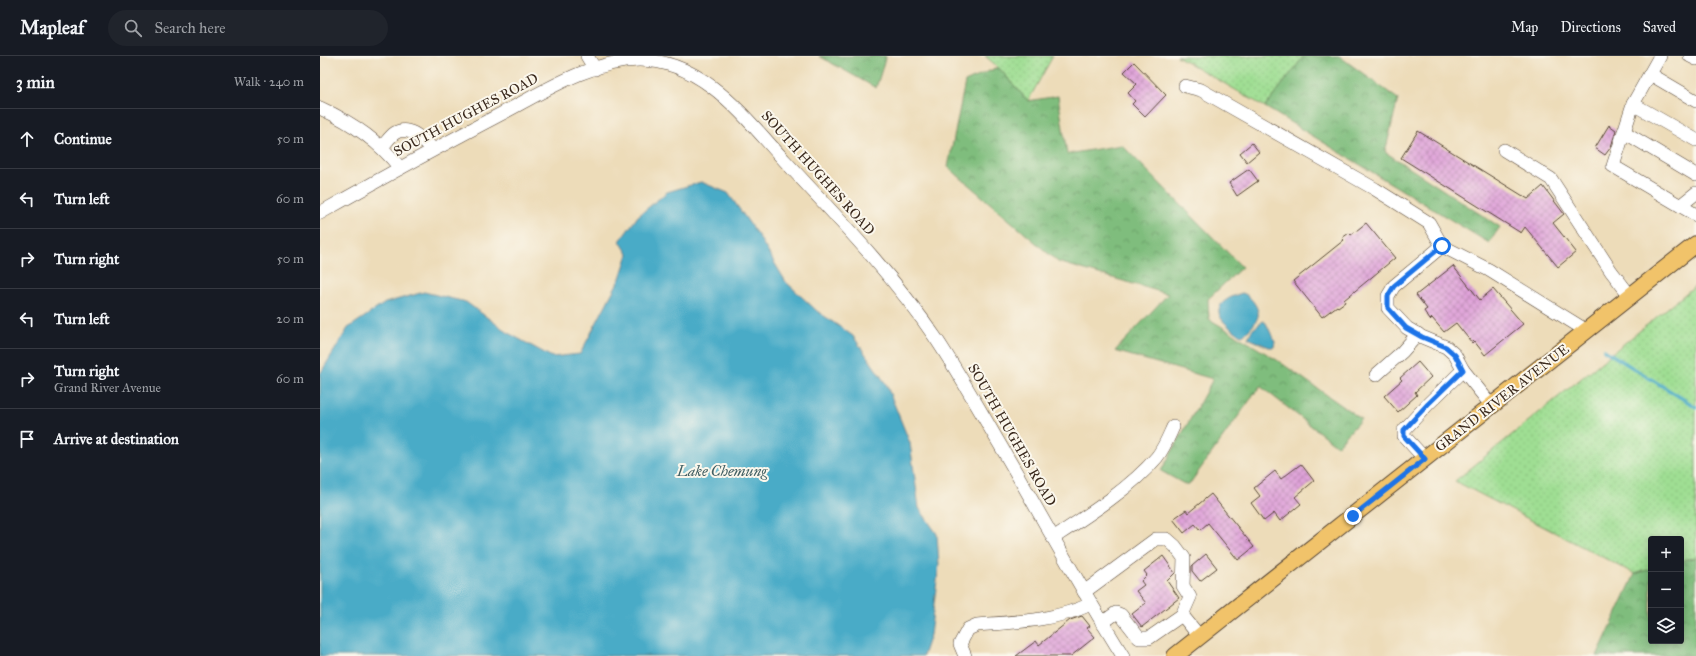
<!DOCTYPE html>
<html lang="en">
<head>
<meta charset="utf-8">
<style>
  body { margin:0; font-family:"IM FELL Great Primer",serif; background:#20242c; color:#f1f3f6 }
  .controls { position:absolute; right:12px; bottom:12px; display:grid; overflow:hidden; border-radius:4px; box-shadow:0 2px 10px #0003 }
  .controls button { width:36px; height:36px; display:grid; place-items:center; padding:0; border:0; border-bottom:1px solid #363941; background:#171b24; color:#f1f3f6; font:20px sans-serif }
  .stop { position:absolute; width:12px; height:12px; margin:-9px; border:3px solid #1a73e8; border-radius:50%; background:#fff }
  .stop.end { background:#1a73e8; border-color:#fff; box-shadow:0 1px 4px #0008 }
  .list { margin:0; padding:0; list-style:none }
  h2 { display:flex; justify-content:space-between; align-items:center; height:52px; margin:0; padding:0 16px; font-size:17px }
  h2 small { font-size:13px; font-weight:400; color:#9ea1a6 }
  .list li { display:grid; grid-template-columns:26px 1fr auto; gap:12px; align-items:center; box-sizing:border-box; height:60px; padding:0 16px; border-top:1px solid #363941 }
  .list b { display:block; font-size:15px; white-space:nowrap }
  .list p { margin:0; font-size:13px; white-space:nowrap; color:#9ea1a6 }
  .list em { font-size:13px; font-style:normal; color:#9ea1a6 }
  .icon { flex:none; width:22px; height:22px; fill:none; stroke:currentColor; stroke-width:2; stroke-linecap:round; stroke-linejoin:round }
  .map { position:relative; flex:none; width:1376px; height:600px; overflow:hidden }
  header { display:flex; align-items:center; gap:24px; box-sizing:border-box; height:56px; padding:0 20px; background:#171b24; border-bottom:1px solid #363941 }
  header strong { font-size:19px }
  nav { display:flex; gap:22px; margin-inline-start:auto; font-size:14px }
  .search { width:280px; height:36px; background:#20242c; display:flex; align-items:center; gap:10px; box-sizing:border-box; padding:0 14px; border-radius:22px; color:#9ea1a6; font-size:15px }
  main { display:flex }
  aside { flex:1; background:#171b24 }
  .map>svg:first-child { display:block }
  .grass { fill:url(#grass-dots); stroke:#6d8458 }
  .forest { fill:url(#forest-crowns); stroke:#5d744e }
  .water { fill:#48abc7; stroke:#426a72 }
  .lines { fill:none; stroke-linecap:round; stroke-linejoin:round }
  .stream { stroke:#48abc7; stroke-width:3.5 }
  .building { fill:url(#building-cross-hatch) }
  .minor-casing { stroke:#564535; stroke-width:14 }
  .major-casing { stroke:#564535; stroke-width:18 }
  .minor { stroke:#fff; stroke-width:13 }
  .major { stroke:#f1c36a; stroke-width:16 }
  .route { stroke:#1a73e8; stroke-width:5 }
  .labels { text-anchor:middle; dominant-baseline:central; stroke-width:4; stroke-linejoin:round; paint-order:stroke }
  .street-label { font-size:14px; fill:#3b2a1e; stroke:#fbf7ec }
  .water-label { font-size:15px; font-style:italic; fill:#405e62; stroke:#fbf7ec }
</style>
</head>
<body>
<header>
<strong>Mapleaf</strong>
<div class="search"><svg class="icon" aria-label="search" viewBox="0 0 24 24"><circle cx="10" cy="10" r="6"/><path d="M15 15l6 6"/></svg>Search here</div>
<nav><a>Map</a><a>Directions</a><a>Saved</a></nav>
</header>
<main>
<aside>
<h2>3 min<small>Walk · 240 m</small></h2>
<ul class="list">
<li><svg class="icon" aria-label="ahead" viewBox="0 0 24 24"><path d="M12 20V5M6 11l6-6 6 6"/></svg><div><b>Continue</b></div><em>50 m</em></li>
<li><svg class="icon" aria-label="left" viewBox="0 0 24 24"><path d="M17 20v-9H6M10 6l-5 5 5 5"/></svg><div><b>Turn left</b></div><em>60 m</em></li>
<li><svg class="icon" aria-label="right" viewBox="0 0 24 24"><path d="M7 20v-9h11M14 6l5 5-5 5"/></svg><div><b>Turn right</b></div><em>50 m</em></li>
<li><svg class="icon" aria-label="left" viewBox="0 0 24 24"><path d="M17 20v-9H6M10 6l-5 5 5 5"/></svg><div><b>Turn left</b></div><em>20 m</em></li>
<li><svg class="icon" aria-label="right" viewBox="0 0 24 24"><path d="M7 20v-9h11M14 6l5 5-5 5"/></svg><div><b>Turn right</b><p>Grand River Avenue</p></div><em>60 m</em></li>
<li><svg class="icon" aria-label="arrive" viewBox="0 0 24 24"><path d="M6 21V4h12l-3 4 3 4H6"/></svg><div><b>Arrive at destination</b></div></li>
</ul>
</aside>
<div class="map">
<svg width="1376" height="600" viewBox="0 0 1376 600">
  <defs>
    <pattern id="grass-dots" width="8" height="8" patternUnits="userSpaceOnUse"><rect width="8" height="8" fill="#9fde93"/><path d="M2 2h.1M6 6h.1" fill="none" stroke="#8abf7e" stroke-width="1.8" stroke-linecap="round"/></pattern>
    <pattern id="forest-crowns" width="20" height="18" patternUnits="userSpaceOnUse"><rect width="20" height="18" fill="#7fbd7d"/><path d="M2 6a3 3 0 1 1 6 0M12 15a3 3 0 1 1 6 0" fill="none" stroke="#699a66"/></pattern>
    <pattern id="building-cross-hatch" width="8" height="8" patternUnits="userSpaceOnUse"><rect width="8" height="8" fill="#dfa2d9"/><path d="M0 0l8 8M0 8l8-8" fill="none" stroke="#b684af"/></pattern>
  </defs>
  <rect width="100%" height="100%" fill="#fbf7ec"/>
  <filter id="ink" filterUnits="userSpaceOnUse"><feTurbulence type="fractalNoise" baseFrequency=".025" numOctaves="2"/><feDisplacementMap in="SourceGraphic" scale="8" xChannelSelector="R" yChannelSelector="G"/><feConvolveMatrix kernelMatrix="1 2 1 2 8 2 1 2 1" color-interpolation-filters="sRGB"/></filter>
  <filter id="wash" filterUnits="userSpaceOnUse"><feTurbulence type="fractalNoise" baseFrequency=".012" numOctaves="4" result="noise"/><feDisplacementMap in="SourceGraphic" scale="16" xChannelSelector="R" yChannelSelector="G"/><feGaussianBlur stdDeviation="0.9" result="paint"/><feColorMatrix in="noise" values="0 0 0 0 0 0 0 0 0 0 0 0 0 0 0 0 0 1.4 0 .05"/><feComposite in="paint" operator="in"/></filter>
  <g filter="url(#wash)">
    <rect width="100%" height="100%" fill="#eddcb9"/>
    <!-- grass -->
    <g class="grass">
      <polygon points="665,0 733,0 708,45 678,11"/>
      <polygon points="857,0 984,0 945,51"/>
      <polygon points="1376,229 1376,501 1361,505 1361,483 1331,483 1331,513 1315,518 1135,425"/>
    </g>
    <!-- forest -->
    <g class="forest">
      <polygon points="499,0 566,0 556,32"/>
      <polygon points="984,0 1019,0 1078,43 1065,96 1180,171 1169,187 945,51"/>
      <polygon points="678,11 708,45 738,40 747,98 802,89 922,211 888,243 889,263 957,304 1041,363 1017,390 940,330 868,430 841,415 893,323 795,295 848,238 738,206 628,111 645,26"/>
      <polygon points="1376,501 1376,600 1277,600 1315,518 1331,513 1331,585 1361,585 1361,505"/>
    </g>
    <!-- water -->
    <g class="water">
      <polygon points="381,126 408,137 439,181 466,226 497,255 533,280 566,328 590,387 599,452 617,478 619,509 610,579 603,600 0,600 0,318 28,272 65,247 104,236 146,246 190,278 232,301 260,298 300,222 308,198 300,185 318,160 347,136"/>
      <path d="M922,237C929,238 940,252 938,260C937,266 927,278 921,279C896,264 887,248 922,237Z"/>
      <polygon points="943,265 946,267 955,286 954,291 949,291 928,282 932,274"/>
    </g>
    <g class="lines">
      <!-- stream -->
      <polyline class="stream" points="1284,294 1376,351"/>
    </g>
    <g id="blocks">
      <!-- building -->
      <g class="building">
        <polygon points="814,6 846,39 825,61 812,48 815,45 808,37 817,28 804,16"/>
        <polygon points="1289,69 1296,74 1291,91 1285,99 1275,92"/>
        <polygon points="1098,75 1208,143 1223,130 1244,158 1233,167 1256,196 1238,211 1205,171 1201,177 1081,102"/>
        <polygon points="932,87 939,96 927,106 920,97"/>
        <polygon points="929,113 938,125 917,140 909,127"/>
        <polygon points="1046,167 1075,202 1024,244 1025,246 1018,251 1017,250 1002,261 973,225 1024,184 1022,182 1029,177 1031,179"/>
        <polygon points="1133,210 1160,244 1173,233 1203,268 1165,299 1154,285 1152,287 1136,267 1124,276 1112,262 1110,264 1104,255 1107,253 1096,239"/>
        <polygon points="1098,306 1111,321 1095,336 1097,339 1078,356 1064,340 1082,324 1080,322"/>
        <polygon points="981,408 994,425 975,441 981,448 960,465 954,457 944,465 931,447 940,440 934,432 955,415 961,423"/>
        <polygon points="891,438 934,491 918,504 888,467 880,474 875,468 864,477 853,463 866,454 868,457"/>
        <polygon points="886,498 897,512 880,525 872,515 872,510"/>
        <polygon points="843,500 855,517 847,525 859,542 822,571 812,558 826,547 816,535 824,529 821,525 827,519 824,515"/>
        <polygon points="762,560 770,570 767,572 775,581 751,600 696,600 716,585 719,589 750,564"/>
      </g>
    </g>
  </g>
  <g filter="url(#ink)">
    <use href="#blocks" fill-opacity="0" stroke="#564535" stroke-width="1"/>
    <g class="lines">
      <!-- minor casing -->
      <g class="minor-casing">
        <g id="minor">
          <polyline points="267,0 275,13"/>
          <polyline points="1340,0 1313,48 1293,110 1376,159"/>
          <polyline points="1370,0 1376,3"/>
          <polyline points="1330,18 1376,45"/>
          <polyline points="865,30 881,34 1055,133 1109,167 1122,190 1169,214 1267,275"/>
          <polyline points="1313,48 1376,84"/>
          <path d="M0,52C31,66 59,85 80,112"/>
          <polyline points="1304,76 1376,119"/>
          <path d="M62,91C66,87 70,80 75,77C89,68 104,85 113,93"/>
          <polyline points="1184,94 1231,123 1291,215 1311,241"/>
          <polyline points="1361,149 1376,137"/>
          <path d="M0,157C60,123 120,90 181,58C223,36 270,5 319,4C384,4 425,62 465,105C518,162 573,219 617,284C638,316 657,349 676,382C719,455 758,529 803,600"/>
          <polyline points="1122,190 1074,230 1068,240 1068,252 1087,272 1102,281 1126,291 1135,299 1143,314 1172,350"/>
          <polyline points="1056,319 1082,296 1098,278"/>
          <polyline points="1105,403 1084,380 1084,374 1108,348 1143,314"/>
          <path d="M733,482C767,460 811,432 837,401C844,392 848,382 853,371"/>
          <polyline points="764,536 836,483 847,483 855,490 864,502 863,530 870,541 862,559 880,581"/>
          <polyline points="782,567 796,557 801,559 819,582 829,582 862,559"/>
          <path d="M645,600L640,588L648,573L657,569C696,566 734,565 771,548"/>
        </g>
      </g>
      <!-- major casing -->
      <g class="major-casing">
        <polyline id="major" points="855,600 1376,188"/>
      </g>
      <!-- minor -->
      <use href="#minor" class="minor"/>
      <!-- major -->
      <use href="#major" class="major"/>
    </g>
  </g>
  <g class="lines" filter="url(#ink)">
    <!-- route -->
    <polyline class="route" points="1033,460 1105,403 1084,380 1084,374 1108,348 1143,314 1135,299 1126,291 1102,281 1086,272 1068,252 1068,240 1074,230 1122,190"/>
  </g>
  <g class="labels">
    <!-- street labels -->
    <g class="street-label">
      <text transform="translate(146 59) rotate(-28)">SOUTH HUGHES ROAD</text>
      <text transform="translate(498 117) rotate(48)">SOUTH HUGHES ROAD</text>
      <text transform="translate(1182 342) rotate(-38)">GRAND RIVER AVENUE</text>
      <text transform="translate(692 379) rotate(60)">SOUTH HUGHES ROAD</text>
    </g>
    <!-- water labels -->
    <g class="water-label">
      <text x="402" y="415">Lake Chemung</text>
    </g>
  </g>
</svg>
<div class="controls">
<button>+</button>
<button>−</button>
<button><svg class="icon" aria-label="layers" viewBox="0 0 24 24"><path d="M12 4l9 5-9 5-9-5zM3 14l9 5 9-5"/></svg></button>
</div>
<div class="stop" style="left:1122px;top:190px"></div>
<div class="stop end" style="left:1033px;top:460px"></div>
</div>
</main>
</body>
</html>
